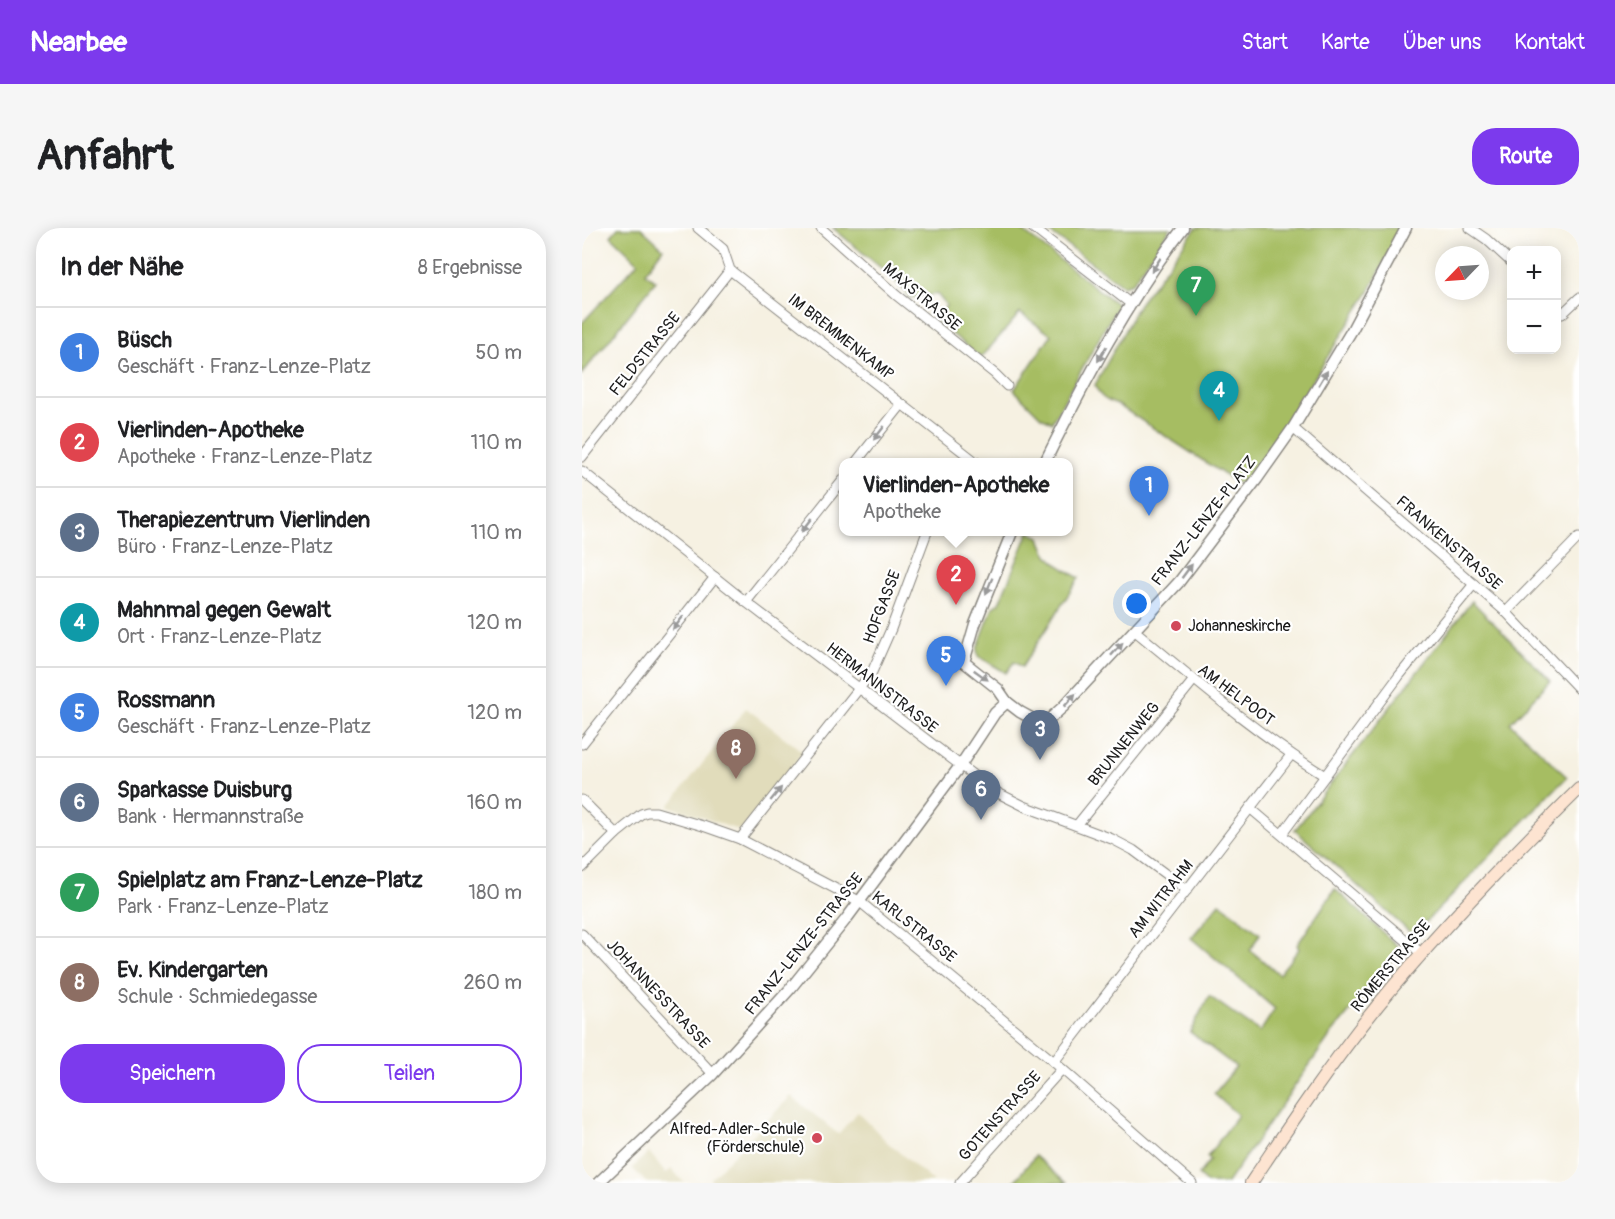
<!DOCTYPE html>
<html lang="de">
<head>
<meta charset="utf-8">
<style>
  body { margin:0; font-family:Pangolin,sans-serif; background:#f6f6f6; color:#202124 }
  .controls { position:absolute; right:18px; top:18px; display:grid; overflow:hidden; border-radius:12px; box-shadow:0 3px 15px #0003 }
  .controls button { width:54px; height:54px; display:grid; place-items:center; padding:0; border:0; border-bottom:2px solid #e0e0e0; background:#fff; color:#202124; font:30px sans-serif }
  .compass { position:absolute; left:853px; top:18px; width:54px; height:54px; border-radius:50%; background:#fff; box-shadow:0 3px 15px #0003; rotate:245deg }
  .you { position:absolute; left:555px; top:376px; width:21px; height:21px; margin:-15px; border:4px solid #fff; border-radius:50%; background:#1a73e8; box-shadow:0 0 0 9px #1a73e833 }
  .badge { display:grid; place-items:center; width:39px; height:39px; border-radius:50%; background:#7c3aed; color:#fff; font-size:20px; font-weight:700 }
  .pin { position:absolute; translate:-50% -50px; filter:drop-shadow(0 2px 3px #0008) }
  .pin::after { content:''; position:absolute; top:32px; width:21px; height:18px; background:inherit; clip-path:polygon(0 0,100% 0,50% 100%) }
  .popup { position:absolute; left:257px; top:230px; width:234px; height:78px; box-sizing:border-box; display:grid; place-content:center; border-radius:12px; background:#fff; filter:drop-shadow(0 2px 4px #0005); font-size:20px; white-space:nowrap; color:#757577 }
  .popup b { font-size:22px; color:#202124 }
  .popup::after { content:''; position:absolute; left:50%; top:100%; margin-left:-12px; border:12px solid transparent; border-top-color:#fff }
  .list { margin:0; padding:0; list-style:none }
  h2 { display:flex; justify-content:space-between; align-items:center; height:78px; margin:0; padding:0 24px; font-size:26px }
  h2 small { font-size:20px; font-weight:400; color:#757577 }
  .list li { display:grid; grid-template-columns:39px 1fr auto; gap:18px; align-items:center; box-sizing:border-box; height:90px; padding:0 24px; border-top:2px solid #e0e0e0 }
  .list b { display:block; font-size:22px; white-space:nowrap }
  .list p { margin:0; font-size:20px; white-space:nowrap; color:#757577 }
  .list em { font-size:20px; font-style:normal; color:#757577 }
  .actions { display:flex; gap:12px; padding:18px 24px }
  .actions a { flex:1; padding:14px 0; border:2px solid #7c3aed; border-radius:24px; text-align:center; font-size:21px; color:#7c3aed }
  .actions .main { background:#7c3aed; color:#fff }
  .map { position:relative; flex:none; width:997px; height:955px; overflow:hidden; border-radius:24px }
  header { display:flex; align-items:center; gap:36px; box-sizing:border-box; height:84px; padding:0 30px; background:#7c3aed; color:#fff }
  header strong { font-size:28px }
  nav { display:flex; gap:33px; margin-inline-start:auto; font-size:21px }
  .intro { display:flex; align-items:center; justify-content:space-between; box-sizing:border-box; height:144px; padding:0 36px }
  h1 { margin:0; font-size:42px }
  .button { padding:15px 27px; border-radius:24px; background:#7c3aed; color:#fff; font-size:21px; font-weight:700 }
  main { display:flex; gap:36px; padding:0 36px }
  aside { flex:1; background:#fff; border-radius:24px; box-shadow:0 3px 15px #0003 }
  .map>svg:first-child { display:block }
  .built { fill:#e1dcbb }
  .green { fill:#a6bd62; stroke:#616c3f; stroke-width:1.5 }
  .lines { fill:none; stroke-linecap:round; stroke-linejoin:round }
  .minor-casing { stroke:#89867f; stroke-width:11 }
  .tertiary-casing { stroke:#89867f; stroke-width:13 }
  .secondary-casing { stroke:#89867f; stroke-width:14 }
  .minor { stroke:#fff; stroke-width:9 }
  .tertiary { stroke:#fff; stroke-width:10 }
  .secondary { stroke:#fde4d1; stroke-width:12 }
  .oneway { fill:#999 }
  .poi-dot { fill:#d1495b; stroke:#fff; stroke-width:2 }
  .labels { text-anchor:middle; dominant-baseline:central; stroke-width:4.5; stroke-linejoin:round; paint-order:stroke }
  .street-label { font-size:16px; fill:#1c1c1c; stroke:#fff }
  .poi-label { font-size:16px; fill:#1c1c1c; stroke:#fff; text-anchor:start }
</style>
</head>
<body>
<header>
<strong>Nearbee</strong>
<nav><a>Start</a><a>Karte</a><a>Über uns</a><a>Kontakt</a></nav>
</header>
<div class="intro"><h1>Anfahrt</h1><a class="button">Route</a></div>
<main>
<aside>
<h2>In der Nähe<small>8 Ergebnisse</small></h2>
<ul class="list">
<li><span class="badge" style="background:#3f7fe0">1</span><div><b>Büsch</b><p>Geschäft · Franz-Lenze-Platz</p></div><em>50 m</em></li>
<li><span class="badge" style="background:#e0444e">2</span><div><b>Vierlinden-Apotheke</b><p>Apotheke · Franz-Lenze-Platz</p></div><em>110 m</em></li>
<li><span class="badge" style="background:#5c6f8a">3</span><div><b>Therapiezentrum Vierlinden</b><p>Büro · Franz-Lenze-Platz</p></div><em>110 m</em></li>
<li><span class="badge" style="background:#0f9aa8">4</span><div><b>Mahnmal gegen Gewalt</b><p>Ort · Franz-Lenze-Platz</p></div><em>120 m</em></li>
<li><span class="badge" style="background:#3f7fe0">5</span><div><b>Rossmann</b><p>Geschäft · Franz-Lenze-Platz</p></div><em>120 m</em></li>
<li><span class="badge" style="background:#5c6f8a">6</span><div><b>Sparkasse Duisburg</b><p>Bank · Hermannstraße</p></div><em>160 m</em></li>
<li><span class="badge" style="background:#2e9e5b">7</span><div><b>Spielplatz am Franz-Lenze-Platz</b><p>Park · Franz-Lenze-Platz</p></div><em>180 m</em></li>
<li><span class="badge" style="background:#8d6e63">8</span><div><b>Ev. Kindergarten</b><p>Schule · Schmiedegasse</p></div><em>260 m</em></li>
</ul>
<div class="actions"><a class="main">Speichern</a><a>Teilen</a></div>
</aside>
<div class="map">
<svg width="997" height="955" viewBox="0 0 997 955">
  <rect width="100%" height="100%" fill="#fff"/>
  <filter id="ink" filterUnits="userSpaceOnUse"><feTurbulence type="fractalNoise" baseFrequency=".0167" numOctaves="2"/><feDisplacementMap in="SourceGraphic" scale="12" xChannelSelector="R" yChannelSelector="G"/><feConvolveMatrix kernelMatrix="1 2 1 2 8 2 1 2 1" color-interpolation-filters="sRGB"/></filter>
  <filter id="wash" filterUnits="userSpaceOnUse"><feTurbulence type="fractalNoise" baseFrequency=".008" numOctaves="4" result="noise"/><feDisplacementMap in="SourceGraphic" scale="24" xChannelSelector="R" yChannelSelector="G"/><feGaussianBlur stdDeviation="1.35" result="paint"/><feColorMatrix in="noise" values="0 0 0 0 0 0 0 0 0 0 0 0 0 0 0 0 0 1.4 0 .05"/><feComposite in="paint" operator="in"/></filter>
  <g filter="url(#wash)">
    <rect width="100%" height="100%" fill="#f6f1e2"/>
    <!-- built -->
    <g class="built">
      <polygon points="164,480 221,524 159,603 87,578"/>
      <polygon points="209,868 256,906 276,884 305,914 353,955 131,955 128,951"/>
      <polygon points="67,924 84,945 90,941 102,955 65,955 50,940"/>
    </g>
    <!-- green -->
    <g class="green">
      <polygon points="36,0 59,0 81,20 63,45 74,53 0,146 0,95 56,34 29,8"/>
      <polygon points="251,0 437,0 536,77 470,194 459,189 432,162 469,107 438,85 399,130 356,94 364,77 355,66 328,70 310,49"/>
      <polygon points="462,0 589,0 550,55 541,58"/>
      <path d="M614,0H820L787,64L666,254L655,255L536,177C524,173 517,169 513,157L557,76Z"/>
      <path d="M447,304L458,309C465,334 477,337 497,350L440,439L432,434L424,445L396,428L395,421L411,379L417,375Z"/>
      <polygon points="890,373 968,453 928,495 985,549 831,707 713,602"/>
      <polygon points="753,661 819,721 747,809 645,955 625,955 616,947 628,932 625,929 656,887 632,866 654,839 608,804 627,768 678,804 693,781 609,710 638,675 678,706 668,722 697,746 717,721 715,717"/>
      <polygon points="453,928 484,955 431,955"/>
    </g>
  </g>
  <g filter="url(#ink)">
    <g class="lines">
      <!-- minor casing -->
      <g class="minor-casing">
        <g id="minor">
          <polyline points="116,0 141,21 148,42 394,234"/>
          <polyline points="239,0 314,67 413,146 425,158"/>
          <polyline points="451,0 549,76"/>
          <polyline points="888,0 904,11 930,35"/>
          <polyline points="975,80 980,86 997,70"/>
          <polyline points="711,200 924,384 997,461"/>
          <polyline points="0,229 148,42"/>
          <polyline points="274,234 320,176"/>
          <polyline points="0,243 164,374 412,563 442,578 530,611 551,622 605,662"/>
          <polyline points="164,374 262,251"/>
          <polyline points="924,384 997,309"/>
          <path d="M552,402C614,453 675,506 743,548"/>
          <polyline points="0,516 133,349"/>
          <polyline points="0,572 34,606 59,586 65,584 74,584 121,598 158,611 277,673 472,834 610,955"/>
          <polyline points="668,580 839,725"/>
          <polyline points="495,597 611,453"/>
          <polyline points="700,606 817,448 892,356"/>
          <polyline points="158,611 290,444 309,401 345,304"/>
          <polyline points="0,640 34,606"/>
          <polyline points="0,706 131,846"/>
          <polyline points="472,834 709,527"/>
          <polyline points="378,955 480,841"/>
        </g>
      </g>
      <!-- tertiary casing -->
      <g class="tertiary-casing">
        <g id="tertiary">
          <path d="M463,234C503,153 546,72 601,0"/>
          <polyline points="430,304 393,396 382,434 416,461 425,474 438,484 460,496 463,495 481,479 597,354 675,251 711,200 770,102 824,0"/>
          <polyline points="16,955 131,846 208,761 265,690 378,538 413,485 425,474"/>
        </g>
      </g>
      <!-- secondary casing -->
      <g class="secondary-casing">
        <path id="secondary" d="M669,955C709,895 750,834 796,777C858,701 927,630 997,561"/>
      </g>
      <!-- minor -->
      <use href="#minor" class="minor"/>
      <!-- tertiary -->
      <use href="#tertiary" class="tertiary"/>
      <!-- secondary -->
      <use href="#secondary" class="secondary"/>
    </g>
    <!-- one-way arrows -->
    <defs><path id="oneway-solid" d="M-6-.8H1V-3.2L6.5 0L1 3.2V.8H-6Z" transform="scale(1.5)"/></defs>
    <g class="oneway">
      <use href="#oneway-solid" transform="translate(574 37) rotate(123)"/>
      <use href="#oneway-solid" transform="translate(520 126) rotate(120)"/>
      <use href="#oneway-solid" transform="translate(741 150) rotate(-59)"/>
      <use href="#oneway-solid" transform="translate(297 205) rotate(128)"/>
      <use href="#oneway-solid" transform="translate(225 297) rotate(128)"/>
      <use href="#oneway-solid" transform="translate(605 343) rotate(-53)"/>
      <use href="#oneway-solid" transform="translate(407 358) rotate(112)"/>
      <use href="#oneway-solid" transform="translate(96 395) rotate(128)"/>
      <use href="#oneway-solid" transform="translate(535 421) rotate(-48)"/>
      <use href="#oneway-solid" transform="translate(399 447) rotate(36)"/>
      <use href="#oneway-solid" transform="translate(488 472) rotate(-48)"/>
      <use href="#oneway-solid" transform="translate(194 566) rotate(-51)"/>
    </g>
  </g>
  <!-- markers -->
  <g class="poi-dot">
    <circle cx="594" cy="398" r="6"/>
    <circle cx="235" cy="910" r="6"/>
  </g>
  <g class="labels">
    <!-- street labels -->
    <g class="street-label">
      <text transform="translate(340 69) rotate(40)">MAXSTRASSE</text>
      <text transform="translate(259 109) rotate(38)">IM BREMMENKAMP</text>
      <text transform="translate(63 126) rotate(-51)">FELDSTRASSE</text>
      <text transform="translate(622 293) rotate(-52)">FRANZ-LENZE-PLATZ</text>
      <text transform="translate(867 315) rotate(41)">FRANKENSTRASSE</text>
      <text transform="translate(300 379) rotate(-69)">HOFGASSE</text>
      <text transform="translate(300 460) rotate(38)">HERMANNSTRASSE</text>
      <text transform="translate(654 467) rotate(37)">AM HELPOOT</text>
      <text transform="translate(542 516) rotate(-51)">BRUNNENWEG</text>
      <text transform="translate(579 671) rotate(-52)">AM WITRAHM</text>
      <text transform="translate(332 699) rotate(39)">KARLSTRASSE</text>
      <text transform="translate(222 716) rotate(-51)">FRANZ-LENZE-STRASSE</text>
      <text transform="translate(809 738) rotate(-50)">RÖMERSTRASSE</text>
      <text transform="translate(76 766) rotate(47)">JOHANNESSTRASSE</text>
      <text transform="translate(418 888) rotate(-48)">GOTENSTRASSE</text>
    </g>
    <!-- poi labels -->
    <g class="poi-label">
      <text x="606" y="398">Johanneskirche</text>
      <text x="223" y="901" text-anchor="end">Alfred-Adler-Schule<tspan x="223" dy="18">(Förderschule)</tspan></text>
    </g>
  </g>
</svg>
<div class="controls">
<button>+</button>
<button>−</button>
</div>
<svg class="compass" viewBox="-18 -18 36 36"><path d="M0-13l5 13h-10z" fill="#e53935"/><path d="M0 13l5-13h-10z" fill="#757577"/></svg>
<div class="you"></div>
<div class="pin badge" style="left:567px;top:288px;background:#3f7fe0">1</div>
<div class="pin badge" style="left:374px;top:377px;background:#e0444e">2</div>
<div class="popup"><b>Vierlinden-Apotheke</b>Apotheke</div>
<div class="pin badge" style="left:458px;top:532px;background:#5c6f8a">3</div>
<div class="pin badge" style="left:637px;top:193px;background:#0f9aa8">4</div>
<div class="pin badge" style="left:364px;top:458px;background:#3f7fe0">5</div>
<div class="pin badge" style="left:399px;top:592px;background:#5c6f8a">6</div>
<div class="pin badge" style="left:614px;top:88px;background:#2e9e5b">7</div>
<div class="pin badge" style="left:154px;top:551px;background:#8d6e63">8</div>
</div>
</main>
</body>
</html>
